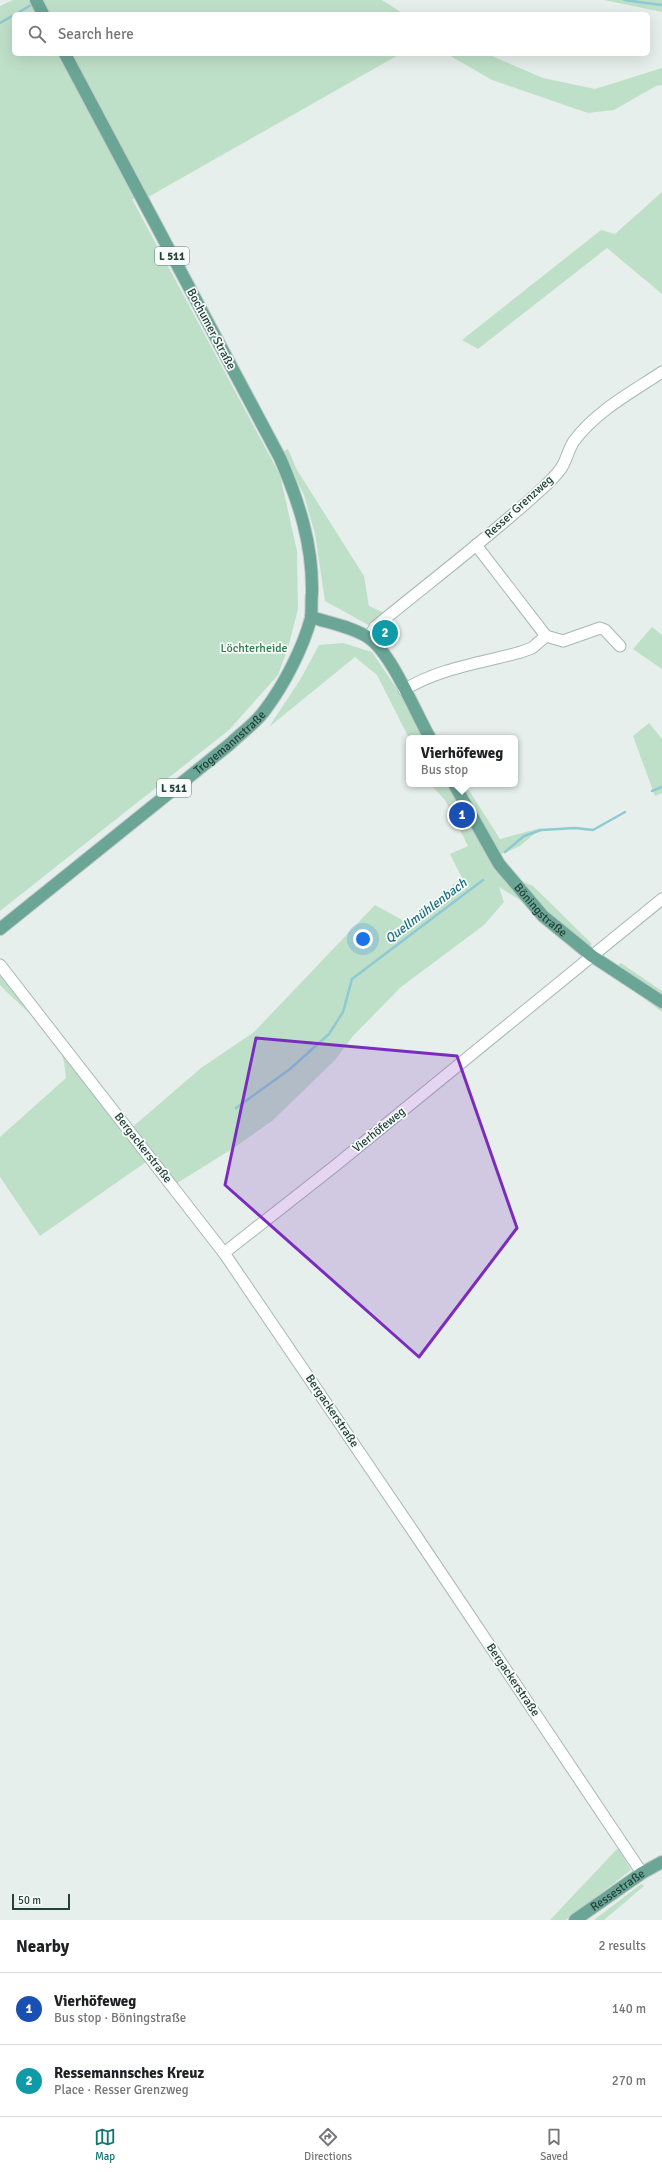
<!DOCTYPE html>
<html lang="en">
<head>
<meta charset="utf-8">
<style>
  body { margin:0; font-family:Signika,sans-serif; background:#f6f6f6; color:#202124 }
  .scale { position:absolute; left:12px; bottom:10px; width:58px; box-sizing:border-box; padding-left:4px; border:2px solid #24423a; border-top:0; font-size:11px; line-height:14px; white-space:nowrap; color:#24423a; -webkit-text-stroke:3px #f7fbf9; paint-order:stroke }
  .you { position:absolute; left:363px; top:939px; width:14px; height:14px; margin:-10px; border:3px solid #fff; border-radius:50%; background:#1a73e8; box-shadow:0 0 0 6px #1a73e833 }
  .badge { display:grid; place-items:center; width:26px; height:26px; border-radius:50%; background:#0f766e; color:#fff; font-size:13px; font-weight:700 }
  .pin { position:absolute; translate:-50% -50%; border:2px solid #fff; box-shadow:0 1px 4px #0006 }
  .popup { position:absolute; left:406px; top:735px; width:112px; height:52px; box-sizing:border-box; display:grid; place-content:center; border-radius:6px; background:#fff; filter:drop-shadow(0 1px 3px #0005); font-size:13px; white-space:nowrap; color:#757577 }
  .popup b { font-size:15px; color:#202124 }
  .popup::after { content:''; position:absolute; left:50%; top:100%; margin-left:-8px; border:8px solid transparent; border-top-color:#fff }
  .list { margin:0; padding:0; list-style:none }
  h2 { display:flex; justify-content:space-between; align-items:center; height:52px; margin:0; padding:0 16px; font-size:17px }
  h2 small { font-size:13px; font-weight:400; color:#757577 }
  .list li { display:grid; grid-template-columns:26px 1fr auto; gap:12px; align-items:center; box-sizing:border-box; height:72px; padding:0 16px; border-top:1px solid #e0e0e0 }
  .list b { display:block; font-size:15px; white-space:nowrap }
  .list p { margin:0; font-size:13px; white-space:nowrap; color:#757577 }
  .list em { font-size:13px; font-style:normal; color:#757577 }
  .icon { flex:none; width:22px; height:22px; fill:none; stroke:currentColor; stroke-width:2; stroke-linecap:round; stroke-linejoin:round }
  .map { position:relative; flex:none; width:662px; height:1920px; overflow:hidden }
  .search { position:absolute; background:#fff; box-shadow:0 4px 16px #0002; left:12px; right:12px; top:12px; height:44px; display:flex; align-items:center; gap:10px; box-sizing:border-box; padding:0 14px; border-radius:6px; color:#757577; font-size:15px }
  .sheet { height:196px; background:#fff }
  nav { display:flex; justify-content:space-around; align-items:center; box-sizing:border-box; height:56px; border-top:1px solid #e0e0e0; background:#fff; font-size:11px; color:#757577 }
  nav a { display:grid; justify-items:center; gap:2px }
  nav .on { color:#0f766e }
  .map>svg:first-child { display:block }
  .green { fill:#bfe0c8 }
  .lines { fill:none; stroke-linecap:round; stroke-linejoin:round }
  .stream { stroke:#8ec9d4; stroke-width:2.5 }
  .minor-casing { stroke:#a8b8b2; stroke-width:13 }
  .major-casing { stroke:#c2cac8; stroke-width:14 }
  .minor { stroke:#fff; stroke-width:11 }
  .major { stroke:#6aa596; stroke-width:12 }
  .marked { fill:#7b2cbf; fill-opacity:0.2; stroke:#7b2cbf; stroke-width:3; stroke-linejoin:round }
  .labels { text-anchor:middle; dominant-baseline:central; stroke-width:3.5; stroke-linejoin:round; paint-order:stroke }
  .shield { fill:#f7fbf9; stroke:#637a73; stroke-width:1 }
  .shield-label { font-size:11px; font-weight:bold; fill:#24423a }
  .street-label { font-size:12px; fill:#24423a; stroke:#f7fbf9 }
  .park-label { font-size:12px; fill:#2d7a4b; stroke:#f7fbf9 }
  .water-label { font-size:13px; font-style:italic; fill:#1c6f80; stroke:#f7fbf9 }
</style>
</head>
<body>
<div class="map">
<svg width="662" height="1920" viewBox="0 0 662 1920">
  <rect width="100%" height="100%" fill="#e6efeb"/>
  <!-- green -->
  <g class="green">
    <polygon points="13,0 382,0 404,14 14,14 14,54 400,54 150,196 132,199 280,475 297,551 298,609 288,648 278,675 229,730 0,911 0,6"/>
    <polygon points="604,0 662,0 662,12"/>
    <polygon points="447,54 487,54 543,78 595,89 662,68 662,85 656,86 614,110 588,113 492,80"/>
    <polygon points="662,192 662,294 607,248 478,349 462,340 601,230 615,234"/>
    <polygon points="288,449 297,470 364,576 369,606 387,614 372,627 325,601 315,534 304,495 282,452"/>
    <polygon points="652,627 662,635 662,669 633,649"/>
    <polygon points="343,643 372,652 401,695 422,738 409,738 377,675 355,657 269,727 300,680 319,645"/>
    <polygon points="649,723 662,739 662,793 655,796 633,736"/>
    <polygon points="430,784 465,784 500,839 541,828 520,846 492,858 500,872 533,886 592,944 580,955 540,922 520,900 499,887 504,902 484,925 401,987 353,1036 335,1060 272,1121 232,1149 174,1185 129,1130 201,1068 254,1032 375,905 406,922 462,878 450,854 468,846 445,800"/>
    <polygon points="621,963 662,991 662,1012 610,972"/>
    <path d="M0,965L146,1162L40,1236L0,1177V1137L66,1078C65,1068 64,1057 59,1048C46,1025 18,1004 0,985Z"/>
    <polygon points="618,1848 631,1870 566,1920 550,1920"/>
    <polygon points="641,1884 644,1886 604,1920 594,1920"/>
  </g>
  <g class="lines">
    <!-- stream -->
    <g class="stream">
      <polyline points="624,0 662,5"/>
      <polyline points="16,14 31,5"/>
      <polyline points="0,23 14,15"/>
      <polyline points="652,791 662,787"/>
      <polyline points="505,852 524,836 541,830 575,828 593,830 625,812"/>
      <polyline points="236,1108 290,1069 329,1034 343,1012 352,979 483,880"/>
    </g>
    <!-- minor casing -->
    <g class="minor-casing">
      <g id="minor">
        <polyline points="476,545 546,636"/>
        <path d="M369,638L375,627C432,580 491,536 545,486C551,480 559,473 563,465C567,458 569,448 574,441C596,411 632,392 662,372"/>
        <path d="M404,690C439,668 482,663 521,652L532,648L546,636L563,641L600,628L605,630L620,646"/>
        <polyline points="0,965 224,1253 419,1540 642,1873"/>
        <polyline points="224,1253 336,1165 662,899"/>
      </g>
    </g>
    <!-- major casing -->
    <g class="major-casing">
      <g id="major">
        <polyline points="36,0 43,14"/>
        <path d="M311,617C329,623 353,627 369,638C392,654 415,712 430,738"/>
        <path id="s1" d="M454,784L499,864L543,916L592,956L662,1002"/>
        <path id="s2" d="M0,929L230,744C241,733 256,723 265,710C284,685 303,648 311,618C312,610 311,601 312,593C313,545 299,502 280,458L65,54"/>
        <path id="s3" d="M575,1920L642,1873L662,1862"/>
      </g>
    </g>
    <!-- minor -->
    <use href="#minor" class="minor"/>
    <!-- major -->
    <use href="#major" class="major"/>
  </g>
  <!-- marked area -->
  <path class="marked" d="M256,1038L457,1056L517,1228L419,1357L225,1185Z"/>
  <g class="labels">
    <!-- shield labels -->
    <g class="shield">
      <rect x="155" y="247" width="34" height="18" rx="3"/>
      <rect x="157" y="779" width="34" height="18" rx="3"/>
    </g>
    <g class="shield-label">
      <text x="172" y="256">L 511</text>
      <text x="174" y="788">L 511</text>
    </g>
    <!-- street labels -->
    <g class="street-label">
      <text transform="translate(211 329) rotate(62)">Bochumer Straße</text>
      <text transform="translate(519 507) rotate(-42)">Resser Grenzweg</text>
      <text stroke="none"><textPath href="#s2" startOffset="296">Trogemannstraße</textPath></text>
      <text stroke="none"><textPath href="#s1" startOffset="154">Böningstraße</textPath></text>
      <text transform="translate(379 1130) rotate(-39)">Vierhöfeweg</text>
      <text transform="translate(143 1148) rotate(52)">Bergackerstraße</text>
      <text transform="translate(332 1411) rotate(56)">Bergackerstraße</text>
      <text transform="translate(513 1680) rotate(56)">Bergackerstraße</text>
      <text stroke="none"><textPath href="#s3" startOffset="52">Ressestraße</textPath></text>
    </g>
    <!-- park labels -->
    <g class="park-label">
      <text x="254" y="648">Löchterheide</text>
    </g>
    <!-- water labels -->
    <g class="water-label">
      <text transform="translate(426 911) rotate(-37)">Quellmühlenbach</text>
    </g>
  </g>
</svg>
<div class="scale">50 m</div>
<div class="you"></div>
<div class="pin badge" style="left:462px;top:815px;background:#1a4fb4">1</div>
<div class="popup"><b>Vierhöfeweg</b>Bus stop</div>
<div class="pin badge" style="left:385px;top:633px;background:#0f9aa8">2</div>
<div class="search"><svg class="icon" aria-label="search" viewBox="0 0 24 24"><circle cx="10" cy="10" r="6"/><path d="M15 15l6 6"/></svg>Search here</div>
</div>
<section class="sheet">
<h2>Nearby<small>2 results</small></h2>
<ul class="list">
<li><span class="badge" style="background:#1a4fb4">1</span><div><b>Vierhöfeweg</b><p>Bus stop · Böningstraße</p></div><em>140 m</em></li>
<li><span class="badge" style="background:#0f9aa8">2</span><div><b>Ressemannsches Kreuz</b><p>Place · Resser Grenzweg</p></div><em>270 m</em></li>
</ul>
</section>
<nav>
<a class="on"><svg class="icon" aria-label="map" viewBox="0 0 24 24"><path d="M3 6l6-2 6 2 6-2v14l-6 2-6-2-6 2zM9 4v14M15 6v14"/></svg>Map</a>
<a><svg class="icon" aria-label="directions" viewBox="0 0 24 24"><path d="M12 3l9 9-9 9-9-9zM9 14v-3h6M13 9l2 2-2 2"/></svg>Directions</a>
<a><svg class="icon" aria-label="saved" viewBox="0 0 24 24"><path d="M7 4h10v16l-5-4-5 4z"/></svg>Saved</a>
</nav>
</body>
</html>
